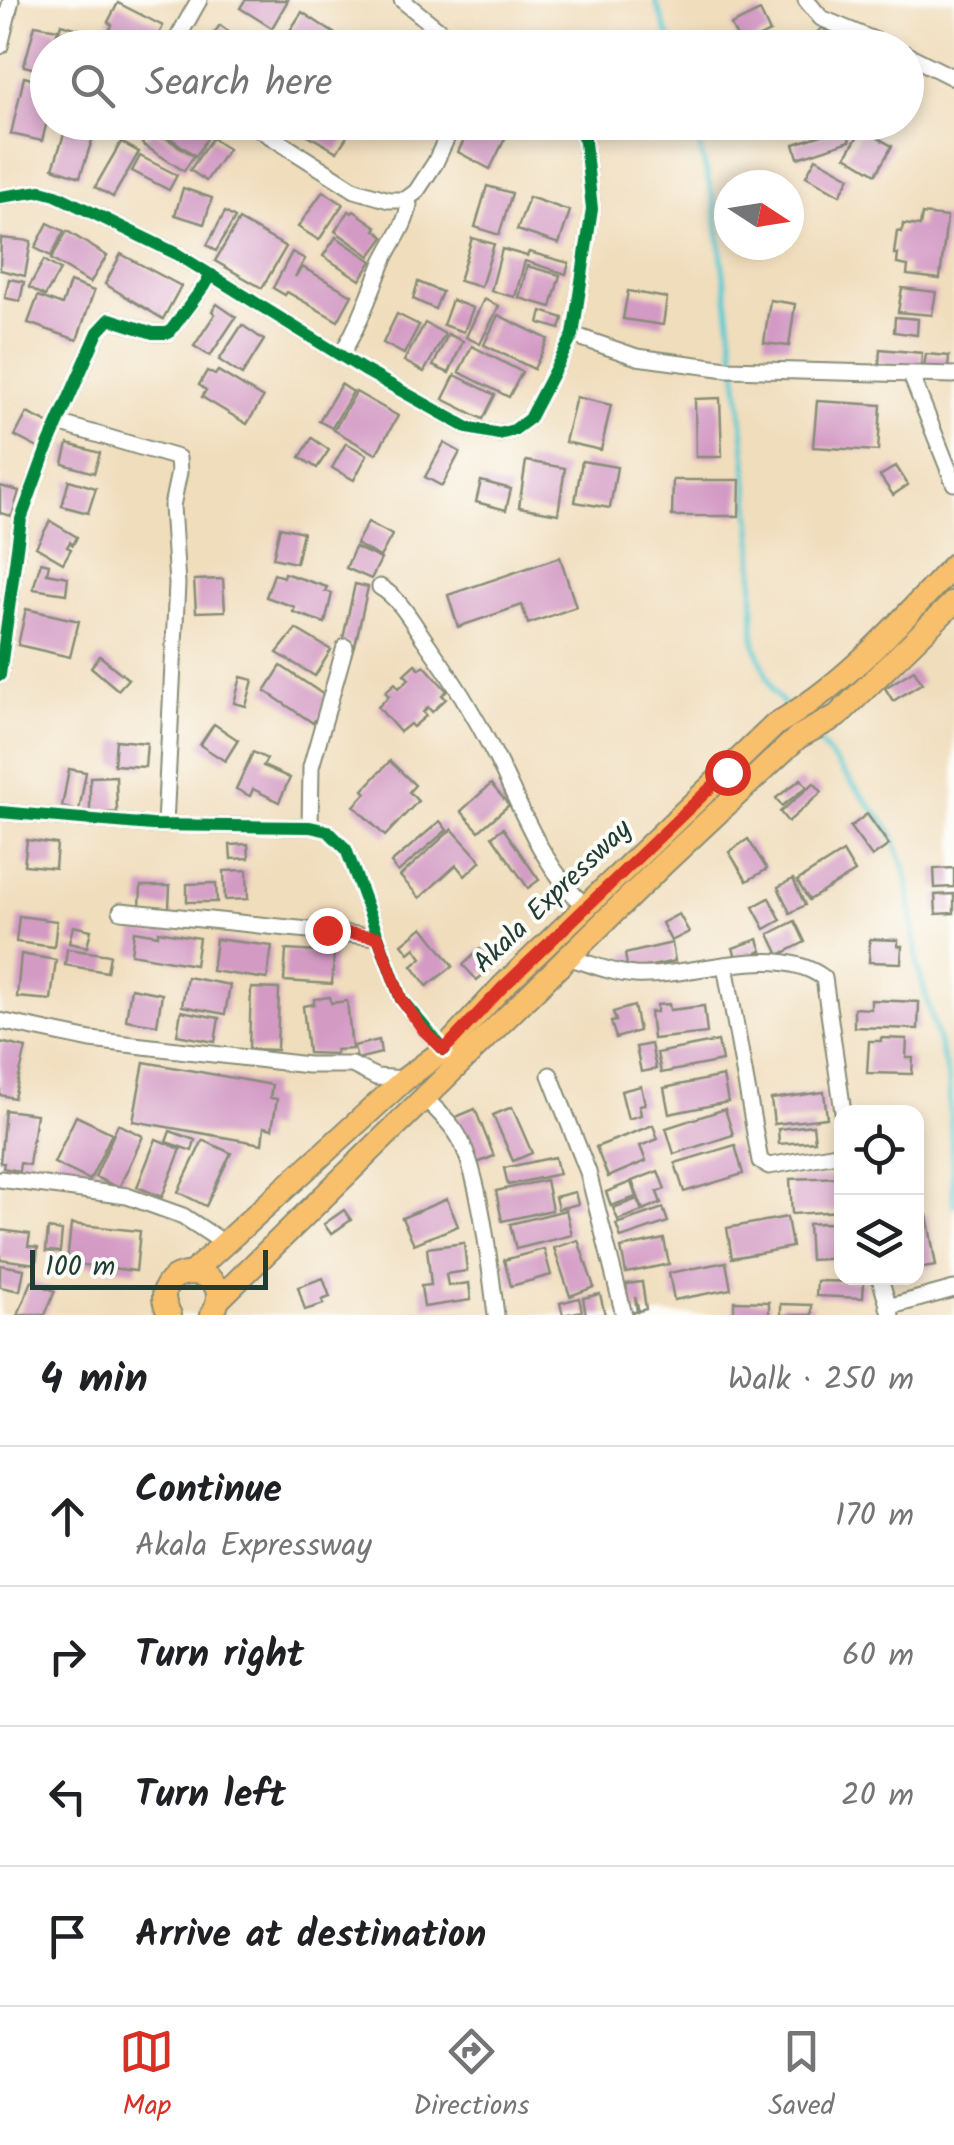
<!DOCTYPE html>
<html lang="en">
<head>
<meta charset="utf-8">
<style>
  body { margin:0; font-family:Kalam,sans-serif; background:#f6f6f6; color:#202124 }
  .controls { position:absolute; right:30px; bottom:30px; display:grid; overflow:hidden; border-radius:20px; box-shadow:0 5px 15px #0003 }
  .controls button { width:90px; height:90px; display:grid; place-items:center; padding:0; border:0; border-bottom:2px solid #e0e0e0; background:#fff; color:#202124; font:50px sans-serif }
  .compass { position:absolute; left:714px; top:170px; width:90px; height:90px; border-radius:50%; background:#fff; box-shadow:0 5px 15px #0003; rotate:102deg }
  .scale { position:absolute; left:30px; bottom:25px; width:238px; box-sizing:border-box; padding-left:10px; border:5px solid #1f3d34; border-top:0; font-size:28px; line-height:35px; white-space:nowrap; color:#1f3d34; -webkit-text-stroke:8px #fdfcf7; paint-order:stroke }
  .stop { position:absolute; width:30px; height:30px; margin:-22px; border:8px solid #d93025; border-radius:50%; background:#fff }
  .stop.end { background:#d93025; border-color:#fff; box-shadow:0 2px 10px #0008 }
  .list { margin:0; padding:0; list-style:none }
  h2 { display:flex; justify-content:space-between; align-items:center; height:130px; margin:0; padding:0 40px; font-size:42px }
  h2 small { font-size:32px; font-weight:400; color:#757577 }
  .list li { display:grid; grid-template-columns:65px 1fr auto; gap:30px; align-items:center; box-sizing:border-box; height:140px; padding:0 40px; border-top:2px solid #e0e0e0 }
  .list b { display:block; font-size:38px; white-space:nowrap }
  .list p { margin:0; font-size:32px; white-space:nowrap; color:#757577 }
  .list em { font-size:32px; font-style:normal; color:#757577 }
  .icon { flex:none; width:55px; height:55px; fill:none; stroke:currentColor; stroke-width:2; stroke-linecap:round; stroke-linejoin:round }
  .map { position:relative; flex:none; width:954px; height:1315px; overflow:hidden }
  .search { position:absolute; background:#fff; box-shadow:0 5px 15px #0003; left:30px; right:30px; top:30px; height:110px; display:flex; align-items:center; gap:25px; box-sizing:border-box; padding:0 35px; border-radius:55px; color:#757577; font-size:38px }
  .sheet { height:690px; background:#fff }
  nav { display:flex; justify-content:space-around; align-items:center; box-sizing:border-box; height:140px; border-top:2px solid #e0e0e0; background:#fff; font-size:28px; color:#757577 }
  nav a { display:grid; justify-items:center; gap:5px }
  nav .on { color:#d93025 }
  .map>svg:first-child { display:block }
  .lines { fill:none; stroke-linecap:round; stroke-linejoin:round }
  .stream { stroke:#5cc9d0; stroke-width:5 }
  .building { fill:#d39ac4 }
  .minor-casing { stroke:#888d78; stroke-width:19 }
  .primary-casing { stroke:#888d78; stroke-width:26 }
  .minor { stroke:#fff; stroke-width:15 }
  .primary { stroke:#f8bf6c; stroke-width:22 }
  .cycleway-casing { stroke:#fdfcf7; stroke-width:19 }
  .cycleway { stroke:#00873e; stroke-width:12 }
  .route { stroke:#d93025; stroke-width:12 }
  .labels { text-anchor:middle; dominant-baseline:central; stroke-width:8; stroke-linejoin:round; paint-order:stroke }
  .street-label { font-size:28px; fill:#1f3d34; stroke:#fdfcf7 }
</style>
</head>
<body>
<div class="map">
<svg width="954" height="1315" viewBox="0 0 954 1315">
  <rect width="100%" height="100%" fill="#fdfcf7"/>
  <filter id="ink" filterUnits="userSpaceOnUse"><feTurbulence type="fractalNoise" baseFrequency=".01" numOctaves="2"/><feDisplacementMap in="SourceGraphic" scale="20" xChannelSelector="R" yChannelSelector="G"/><feConvolveMatrix kernelMatrix="1 2 1 2 8 2 1 2 1" color-interpolation-filters="sRGB"/></filter>
  <filter id="wash" filterUnits="userSpaceOnUse"><feTurbulence type="fractalNoise" baseFrequency=".0048" numOctaves="4" result="noise"/><feDisplacementMap in="SourceGraphic" scale="40" xChannelSelector="R" yChannelSelector="G"/><feGaussianBlur stdDeviation="2.25" result="paint"/><feColorMatrix in="noise" values="0 0 0 0 0 0 0 0 0 0 0 0 0 0 0 0 0 1.4 0 .05"/><feComposite in="paint" operator="in"/></filter>
  <g filter="url(#wash)">
    <rect width="100%" height="100%" fill="#f0ddbc"/>
    <g class="lines">
      <!-- stream -->
      <g class="stream">
        <polyline points="655,0 673,48"/>
        <polyline points="693,122 715,205 741,406 753,541 754,641 773,692 789,709"/>
        <polyline points="814,736 890,830 906,870 918,967 949,1081 954,1205"/>
      </g>
    </g>
    <g id="blocks">
      <!-- building -->
      <g class="building">
        <polygon points="245,0 288,0 272,28 240,8"/>
        <polygon points="118,3 163,26 152,48 128,48 106,36 112,25 108,22"/>
        <polygon points="760,11 770,32 741,46 731,25"/>
        <polygon points="302,12 341,38 335,48 315,48 317,44 303,34 298,43 287,35"/>
        <polygon points="61,24 90,32 85,48 54,48"/>
        <polygon points="35,25 58,29 53,48 48,48 48,72 24,66"/>
        <polygon points="220,25 238,38 231,48 209,48 205,45"/>
        <polygon points="822,28 846,44 842,48 798,48"/>
        <polygon points="526,32 558,39 556,48 522,48"/>
        <polygon points="24,77 48,83 48,117 42,141 11,134"/>
        <polygon points="68,122 98,122 80,177 53,168"/>
        <polygon points="158,122 197,122 211,132 196,156 154,127"/>
        <polygon points="315,122 338,122 351,130 337,152 308,135"/>
        <polygon points="473,122 513,122 490,169 458,152"/>
        <polygon points="846,127 850,141 798,158 794,144"/>
        <polygon points="152,129 194,156 184,171 142,144"/>
        <polygon points="862,129 892,146 876,174 846,156"/>
        <polygon points="212,138 228,149 206,181 190,170"/>
        <polygon points="121,142 139,152 113,197 95,187"/>
        <polygon points="140,156 177,175 169,190 132,171"/>
        <polygon points="816,158 850,177 840,195 806,176"/>
        <polygon points="487,186 512,193 499,235 475,227"/>
        <polygon points="183,188 212,198 204,224 175,215"/>
        <polygon points="323,191 343,204 319,240 298,227"/>
        <polygon points="529,197 570,211 559,244 517,230"/>
        <polygon points="349,211 352,213 354,211 377,227 375,230 384,237 370,256 335,231"/>
        <polygon points="225,212 235,218 216,251 207,245"/>
        <polygon points="922,214 947,217 940,279 907,275 908,266 897,264 898,254 894,254 897,231 902,232 903,224 920,226"/>
        <polygon points="239,220 286,247 262,288 215,261"/>
        <polygon points="48,223 64,231 51,256 35,248"/>
        <polygon points="67,231 107,256 90,283 51,259"/>
        <polygon points="336,237 372,261 360,280 323,256"/>
        <polygon points="1,238 31,241 25,276 0,270"/>
        <polygon points="472,238 494,244 481,287 459,281"/>
        <polygon points="502,249 527,256 529,252 569,263 566,274 525,261 515,297 491,291"/>
        <polygon points="292,252 305,259 295,277 302,267 352,295 338,321 287,292 285,295 273,288"/>
        <polygon points="121,254 181,286 163,319 105,284"/>
        <polygon points="44,260 60,270 45,296 29,287"/>
        <polygon points="527,266 560,275 551,307 519,298"/>
        <polygon points="9,279 24,282 20,301 5,298"/>
        <polygon points="70,282 94,291 77,340 28,323 38,296 62,305"/>
        <polygon points="418,282 442,292 435,309 413,299"/>
        <polygon points="902,288 936,292 932,315 898,312"/>
        <polygon points="628,291 667,298 663,325 623,319"/>
        <polygon points="484,299 499,306 480,344 466,337"/>
        <polygon points="452,300 473,308 464,332 443,325"/>
        <polygon points="770,300 795,304 789,346 764,343"/>
        <polygon points="217,304 236,317 210,356 194,346 215,314 212,311"/>
        <polygon points="542,311 563,318 560,329 539,323"/>
        <polygon points="397,314 419,325 404,354 383,343"/>
        <polygon points="498,315 548,339 534,369 484,345"/>
        <polygon points="895,317 918,319 917,335 894,332"/>
        <polygon points="425,323 445,334 424,372 404,361"/>
        <polygon points="242,325 264,340 242,375 219,360"/>
        <polygon points="448,334 463,341 449,373 433,366"/>
        <polygon points="472,346 522,372 509,397 459,372"/>
        <polygon points="880,349 922,353 921,368 879,364"/>
        <polygon points="926,354 949,356 948,369 924,366"/>
        <polygon points="207,371 215,375 218,371 263,398 247,424 202,397 206,390 199,385"/>
        <polygon points="455,375 495,395 483,419 443,399"/>
        <polygon points="341,384 353,392 332,428 319,421"/>
        <polygon points="356,392 398,416 376,454 334,430"/>
        <polygon points="576,397 611,405 601,450 565,442"/>
        <polygon points="720,398 722,457 696,457 695,399"/>
        <polygon points="817,401 881,405 878,451 813,447"/>
        <polygon points="27,413 50,424 38,448 15,436"/>
        <polygon points="312,438 329,450 317,468 300,457"/>
        <polygon points="346,443 367,455 354,480 332,468"/>
        <polygon points="444,443 460,452 442,486 425,477"/>
        <polygon points="68,444 100,453 94,473 63,464"/>
        <polygon points="526,461 565,468 558,514 519,507"/>
        <polygon points="582,461 617,467 610,508 575,502"/>
        <polygon points="896,466 908,485 893,495 880,476"/>
        <polygon points="69,480 96,488 88,513 62,506"/>
        <polygon points="673,480 740,480 739,516 672,516"/>
        <polygon points="481,481 511,489 506,510 476,502"/>
        <polygon points="0,486 19,491 12,516 0,513"/>
        <polygon points="50,521 77,537 73,545 70,542 67,547 71,549 63,563 36,547"/>
        <polygon points="368,522 392,535 380,557 356,544"/>
        <polygon points="280,527 303,532 296,563 273,558"/>
        <polygon points="355,547 381,559 371,579 346,568"/>
        <polygon points="560,557 576,607 528,624 522,605 458,627 448,595"/>
        <polygon points="41,562 49,564 47,573 68,577 66,594 33,589"/>
        <polygon points="284,573 327,587 325,591 332,593 325,623 293,612 295,607 266,597 274,574 283,577"/>
        <polygon points="223,579 225,611 196,612 194,580"/>
        <polygon points="355,584 368,587 355,646 342,643"/>
        <polygon points="26,609 79,621 70,657 18,645"/>
        <polygon points="296,629 331,650 315,676 277,653"/>
        <polygon points="100,656 128,679 118,690 91,667"/>
        <polygon points="415,664 420,669 424,665 447,691 442,695 446,699 432,712 428,707 423,712 426,716 413,727 410,724 400,732 378,707 389,696 385,692 395,683 399,688 409,679 404,674"/>
        <polygon points="281,666 330,699 318,722 315,720 313,723 265,691"/>
        <polygon points="914,670 922,683 893,701 885,688"/>
        <polygon points="241,677 253,680 246,706 234,703"/>
        <polygon points="214,724 238,740 225,761 200,745"/>
        <polygon points="116,740 147,743 145,767 114,765"/>
        <polygon points="253,752 267,759 263,766 290,778 279,802 253,789 250,796 236,789"/>
        <polygon points="390,761 415,785 409,792 418,801 385,836 354,806 366,793 363,790"/>
        <polygon points="69,769 86,772 79,811 62,807"/>
        <polygon points="116,776 117,812 90,813 90,777"/>
        <polygon points="801,779 807,787 782,806 776,798"/>
        <polygon points="814,783 822,792 788,822 780,812"/>
        <polygon points="491,784 509,805 479,831 461,811"/>
        <polygon points="867,814 889,845 872,857 850,827"/>
        <polygon points="440,821 447,830 398,872 391,863"/>
        <polygon points="503,828 539,880 528,888 492,836"/>
        <polygon points="452,829 481,861 465,876 456,865 420,898 400,876"/>
        <polygon points="748,839 767,869 747,881 729,852"/>
        <polygon points="27,840 57,844 55,868 24,865"/>
        <polygon points="248,844 249,858 231,859 230,845"/>
        <polygon points="843,852 855,872 809,900 797,881"/>
        <polygon points="954,868 954,887 935,888 934,869"/>
        <polygon points="247,870 248,899 225,900 224,871"/>
        <polygon points="793,879 805,905 790,913 778,887"/>
        <polygon points="216,883 217,902 187,902 187,884"/>
        <polygon points="141,886 170,886 169,908 140,907"/>
        <polygon points="954,894 954,913 936,914 935,895"/>
        <polygon points="769,898 781,920 765,929 753,907"/>
        <polygon points="679,914 689,932 671,941 662,923"/>
        <polygon points="19,916 57,921 54,947 16,942"/>
        <polygon points="795,921 805,942 779,955 769,934"/>
        <polygon points="73,926 91,930 87,947 69,943"/>
        <polygon points="423,927 453,966 427,986 412,966 422,958 415,948 409,953 402,944"/>
        <polygon points="134,931 158,935 158,931 199,938 195,965 131,954"/>
        <polygon points="216,939 272,946 267,979 212,971"/>
        <polygon points="758,939 762,951 737,960 733,948"/>
        <polygon points="870,939 898,940 898,946 902,946 901,963 869,962"/>
        <polygon points="672,943 675,961 628,971 625,954"/>
        <polygon points="67,949 110,955 107,972 65,965"/>
        <polygon points="480,949 494,965 477,980 463,965"/>
        <polygon points="286,950 334,953 332,984 284,981"/>
        <polygon points="21,954 56,960 51,1000 17,997"/>
        <polygon points="187,977 230,985 225,1014 182,1006"/>
        <polygon points="131,988 162,994 157,1025 126,1020"/>
        <polygon points="251,988 279,989 277,1050 249,1049"/>
        <polygon points="330,997 331,1003 347,1001 352,1049 336,1050 336,1054 308,1053 303,1006 314,1004 314,999"/>
        <polygon points="871,1000 919,1002 918,1029 854,1027 854,1008 871,1009"/>
        <polygon points="669,1004 670,1010 704,1006 707,1033 653,1039 650,1012 657,1012 657,1005"/>
        <polygon points="634,1006 639,1031 616,1038 611,1022 616,1021 613,1012"/>
        <polygon points="181,1011 219,1018 215,1042 177,1035"/>
        <polygon points="881,1038 907,1039 906,1058 913,1058 912,1074 867,1073 869,1041 881,1041"/>
        <polygon points="379,1040 381,1053 357,1059 354,1046"/>
        <polygon points="718,1041 722,1061 661,1073 657,1053"/>
        <polygon points="0,1042 26,1048 14,1098 0,1095"/>
        <polygon points="651,1044 656,1069 641,1072 636,1047"/>
        <polygon points="144,1062 272,1085 270,1098 277,1099 272,1129 264,1127 262,1144 133,1121"/>
        <polygon points="723,1076 728,1102 669,1114 664,1088"/>
        <polygon points="641,1086 645,1104 639,1105 641,1115 628,1119 621,1091"/>
        <polygon points="824,1092 827,1118 774,1124 771,1099"/>
        <polygon points="512,1107 532,1153 513,1161 493,1115"/>
        <polygon points="475,1109 494,1156 475,1164 456,1117"/>
        <polygon points="725,1109 733,1135 674,1154 666,1128"/>
        <polygon points="5,1110 36,1114 29,1165 20,1163 19,1171 3,1168 4,1163 0,1163"/>
        <polygon points="76,1116 112,1133 90,1180 54,1163"/>
        <polygon points="118,1124 143,1136 119,1188 95,1177"/>
        <polygon points="653,1125 658,1139 640,1146 646,1161 608,1177 596,1147"/>
        <polygon points="813,1125 815,1141 779,1144 778,1129"/>
        <polygon points="170,1131 195,1140 192,1151 166,1142"/>
        <polygon points="156,1139 181,1149 162,1197 137,1187"/>
        <polygon points="203,1140 231,1153 206,1206 178,1192"/>
        <polygon points="735,1145 743,1174 684,1192 675,1163"/>
        <polygon points="555,1157 559,1174 508,1185 504,1168"/>
        <polygon points="658,1171 665,1189 657,1192 661,1203 643,1210 632,1181"/>
        <polygon points="842,1177 842,1211 792,1214 790,1179"/>
        <polygon points="546,1180 552,1210 502,1221 496,1191"/>
        <polygon points="631,1182 636,1197 611,1206 606,1192"/>
        <polygon points="575,1192 578,1204 558,1209 555,1197"/>
        <polygon points="447,1199 458,1226 414,1244 402,1218"/>
        <polygon points="637,1199 642,1211 618,1220 613,1208"/>
        <polygon points="663,1208 668,1222 621,1238 616,1224"/>
        <polygon points="344,1210 351,1220 331,1234 324,1224"/>
        <polygon points="566,1210 572,1235 516,1249 510,1224"/>
        <polygon points="927,1215 936,1266 916,1269 916,1217"/>
        <polygon points="787,1217 792,1247 732,1258 727,1228"/>
        <polygon points="822,1223 842,1224 842,1258 810,1260 808,1224"/>
        <polygon points="71,1224 140,1231 136,1271 67,1263"/>
        <polygon points="48,1229 62,1231 60,1252 46,1251"/>
        <polygon points="0,1230 30,1234 28,1246 38,1247 36,1264 0,1259"/>
        <polygon points="664,1239 669,1264 626,1273 621,1248"/>
        <polygon points="578,1240 594,1287 570,1296 554,1248"/>
        <polygon points="464,1243 467,1271 446,1274 448,1286 469,1283 471,1300 424,1307 421,1286 431,1285 427,1248"/>
        <polygon points="544,1249 551,1275 511,1286 504,1260"/>
        <polygon points="726,1262 731,1289 674,1300 669,1273"/>
        <polygon points="0,1265 24,1269 20,1291 0,1287"/>
        <polygon points="323,1278 330,1297 322,1300 324,1304 305,1310 298,1287"/>
        <polygon points="32,1281 55,1291 45,1315 18,1315"/>
        <polygon points="817,1281 864,1282 863,1298 816,1296"/>
        <polygon points="642,1282 646,1309 639,1311 635,1297 637,1312 629,1312 626,1284"/>
        <polygon points="600,1294 605,1315 586,1315 583,1298"/>
        <polygon points="579,1298 582,1311 563,1315 560,1303"/>
        <polygon points="734,1301 769,1302 769,1315 734,1315"/>
        <polygon points="781,1304 812,1305 812,1315 781,1315"/>
      </g>
    </g>
  </g>
  <g filter="url(#ink)">
    <use href="#blocks" fill-opacity="0" stroke="#888d78" stroke-width="2.5"/>
    <g class="lines">
      <!-- minor casing -->
      <g class="minor-casing">
        <g id="minor">
          <polyline points="402,0 461,48"/>
          <polyline points="806,0 821,18 893,48"/>
          <polyline points="0,46 11,0"/>
          <polyline points="172,48 199,0"/>
          <polyline points="906,54 954,78"/>
          <polyline points="248,122 355,190 389,200 405,200 416,192 435,163 454,122"/>
          <polyline points="0,197 41,191 56,195 177,254 364,370 468,428 499,434 514,430 529,419 573,335 592,209 585,142 579,126 574,122"/>
          <polyline points="573,335 637,357 727,369 954,375"/>
          <path d="M341,355C359,325 370,294 383,262C392,242 406,226 409,205L405,200"/>
          <polyline points="911,375 954,483"/>
          <polyline points="58,423 178,458 179,472 172,506 177,584 165,825"/>
          <path d="M380,587C399,598 411,620 424,639C451,676 475,715 496,757C523,811 541,865 586,907"/>
          <polyline points="0,675 21,519 47,448 98,332 110,319 153,333 169,333 212,275"/>
          <polyline points="0,812 152,825 310,827 328,831 346,849 401,999 444,1050"/>
          <polyline points="310,827 311,767 345,647"/>
          <polyline points="121,911 378,937"/>
          <path d="M568,957C590,964 612,973 635,975C691,978 776,941 824,978L843,1112"/>
          <polyline points="725,965 760,1161 769,1166 842,1153"/>
          <polyline points="0,1021 91,1040 308,1065 352,1065 376,1077 405,1079"/>
          <polyline points="550,1075 588,1172 624,1315"/>
          <path d="M424,1097C436,1110 452,1123 460,1139C481,1179 490,1268 496,1315"/>
          <polyline points="0,1179 127,1196 183,1216 224,1243"/>
          <polyline points="880,1278 891,1315"/>
          <polyline points="888,1307 954,1289"/>
        </g>
      </g>
      <!-- primary casing -->
      <g class="primary-casing">
        <g id="primary">
          <path d="M193,1272L405,1079L444,1050L501,988L776,724C845,685 900,622 954,565"/>
          <polyline points="218,1300 663,864 798,737 837,716 954,602"/>
          <path d="M170,1315C139,1260 243,1259 212,1315"/>
        </g>
      </g>
      <!-- minor -->
      <use href="#minor" class="minor"/>
      <!-- primary -->
      <use href="#primary" class="primary"/>
      <!-- cycleway casing -->
      <g class="cycleway-casing">
        <g id="cycleway">
          <polyline points="0,197 41,191 56,195 177,254 364,370 468,428 499,434 514,430 529,419 573,335 592,209 585,142 579,126 574,122"/>
          <polyline points="0,675 21,519 47,448 98,332 110,319 153,333 169,333 212,275"/>
          <polyline points="0,812 152,825 310,827 328,831 346,849 401,999 444,1050"/>
        </g>
      </g>
      <!-- cycleway -->
      <use href="#cycleway" class="cycleway"/>
    </g>
  </g>
  <g class="lines" filter="url(#ink)">
    <!-- route -->
    <polyline class="route" points="327,930 378,937 401,999 424,1031 444,1050 502,988 727,772"/>
  </g>
  <g class="labels">
    <!-- street labels -->
    <g class="street-label">
      <text transform="translate(553 897) rotate(-44)">Akala Expressway</text>
    </g>
  </g>
</svg>
<div class="controls">
<button><svg class="icon" aria-label="locate" viewBox="0 0 24 24"><circle cx="12" cy="12" r="6"/><path d="M12 2v4M12 18v4M2 12h4M18 12h4"/></svg></button>
<button><svg class="icon" aria-label="layers" viewBox="0 0 24 24"><path d="M12 4l9 5-9 5-9-5zM3 14l9 5 9-5"/></svg></button>
</div>
<svg class="compass" viewBox="-18 -18 36 36"><path d="M0-13l5 13h-10z" fill="#e53935"/><path d="M0 13l5-13h-10z" fill="#757577"/></svg>
<div class="scale">100 m</div>
<div class="stop" style="left:727px;top:772px"></div>
<div class="stop end" style="left:327px;top:930px"></div>
<div class="search"><svg class="icon" aria-label="search" viewBox="0 0 24 24"><circle cx="10" cy="10" r="6"/><path d="M15 15l6 6"/></svg>Search here</div>
</div>
<section class="sheet">
<h2>4 min<small>Walk · 250 m</small></h2>
<ul class="list">
<li><svg class="icon" aria-label="ahead" viewBox="0 0 24 24"><path d="M12 20V5M6 11l6-6 6 6"/></svg><div><b>Continue</b><p>Akala Expressway</p></div><em>170 m</em></li>
<li><svg class="icon" aria-label="right" viewBox="0 0 24 24"><path d="M7 20v-9h11M14 6l5 5-5 5"/></svg><div><b>Turn right</b></div><em>60 m</em></li>
<li><svg class="icon" aria-label="left" viewBox="0 0 24 24"><path d="M17 20v-9H6M10 6l-5 5 5 5"/></svg><div><b>Turn left</b></div><em>20 m</em></li>
<li><svg class="icon" aria-label="arrive" viewBox="0 0 24 24"><path d="M6 21V4h12l-3 4 3 4H6"/></svg><div><b>Arrive at destination</b></div></li>
</ul>
</section>
<nav>
<a class="on"><svg class="icon" aria-label="map" viewBox="0 0 24 24"><path d="M3 6l6-2 6 2 6-2v14l-6 2-6-2-6 2zM9 4v14M15 6v14"/></svg>Map</a>
<a><svg class="icon" aria-label="directions" viewBox="0 0 24 24"><path d="M12 3l9 9-9 9-9-9zM9 14v-3h6M13 9l2 2-2 2"/></svg>Directions</a>
<a><svg class="icon" aria-label="saved" viewBox="0 0 24 24"><path d="M7 4h10v16l-5-4-5 4z"/></svg>Saved</a>
</nav>
</body>
</html>
